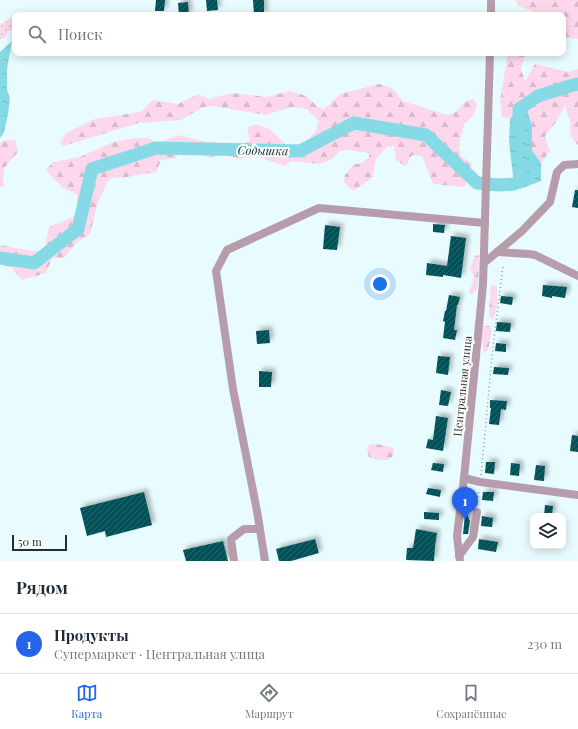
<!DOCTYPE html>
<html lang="ru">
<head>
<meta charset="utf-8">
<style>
  body { margin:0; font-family:"Playfair Display",serif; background:#f6f6f7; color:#1f2937 }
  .controls { position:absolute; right:12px; bottom:12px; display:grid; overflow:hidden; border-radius:8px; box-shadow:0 2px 10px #0003 }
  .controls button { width:36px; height:36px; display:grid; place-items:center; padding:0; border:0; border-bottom:1px solid #e0e1e3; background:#fff; color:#1f2937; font:20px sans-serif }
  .scale { position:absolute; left:12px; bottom:10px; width:55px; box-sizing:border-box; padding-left:4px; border:2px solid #262d2e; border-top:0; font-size:11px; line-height:14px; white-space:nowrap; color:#262d2e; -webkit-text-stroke:3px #fff; paint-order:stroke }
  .you { position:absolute; left:380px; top:284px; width:14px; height:14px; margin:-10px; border:3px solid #fff; border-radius:50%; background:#1a73e8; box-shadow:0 0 0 6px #1a73e833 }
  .badge { display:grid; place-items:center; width:26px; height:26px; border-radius:50%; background:#2563eb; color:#fff; font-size:13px; font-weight:700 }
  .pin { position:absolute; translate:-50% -33px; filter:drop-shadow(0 1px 2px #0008) }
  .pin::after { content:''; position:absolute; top:21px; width:14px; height:12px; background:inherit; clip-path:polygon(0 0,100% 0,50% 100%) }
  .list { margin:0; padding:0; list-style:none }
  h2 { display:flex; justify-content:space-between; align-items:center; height:52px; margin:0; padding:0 16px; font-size:17px }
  h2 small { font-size:13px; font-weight:400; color:#747a83 }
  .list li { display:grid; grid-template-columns:26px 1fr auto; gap:12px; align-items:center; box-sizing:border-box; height:60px; padding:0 16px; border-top:1px solid #e0e1e3 }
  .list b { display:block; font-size:15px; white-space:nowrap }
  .list p { margin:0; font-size:13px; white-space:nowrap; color:#747a83 }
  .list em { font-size:13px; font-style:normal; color:#747a83 }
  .icon { flex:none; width:22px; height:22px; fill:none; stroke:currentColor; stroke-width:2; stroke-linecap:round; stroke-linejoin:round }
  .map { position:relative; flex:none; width:578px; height:561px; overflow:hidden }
  .search { position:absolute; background:#fff; box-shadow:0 2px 10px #0003; left:12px; right:12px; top:12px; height:44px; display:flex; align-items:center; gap:10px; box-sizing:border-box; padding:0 14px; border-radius:8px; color:#747a83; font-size:15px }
  .sheet { height:112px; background:#fff }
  nav { display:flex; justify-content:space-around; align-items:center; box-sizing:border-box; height:56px; border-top:1px solid #e0e1e3; background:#fff; font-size:11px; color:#747a83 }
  nav a { display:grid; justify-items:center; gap:2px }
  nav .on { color:#2563eb }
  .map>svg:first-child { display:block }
  .grass { fill:url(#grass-dots) }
  .forest { fill:url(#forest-firs) }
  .water { fill:url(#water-ripples) }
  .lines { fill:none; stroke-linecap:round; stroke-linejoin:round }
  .river { stroke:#86dae5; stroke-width:13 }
  .building { fill:url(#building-hatch); filter:url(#shadow) }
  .path { stroke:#8e9b9d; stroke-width:1.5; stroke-dasharray:1 3; stroke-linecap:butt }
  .minor { stroke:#b79dab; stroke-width:8 }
  .labels { text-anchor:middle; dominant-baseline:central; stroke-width:4; stroke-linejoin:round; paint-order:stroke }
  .street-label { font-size:11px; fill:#262d2e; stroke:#fff }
  .water-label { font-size:12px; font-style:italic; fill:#042f34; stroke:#fff }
</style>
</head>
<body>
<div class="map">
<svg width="578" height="561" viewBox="0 0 578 561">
  <defs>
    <pattern id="grass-dots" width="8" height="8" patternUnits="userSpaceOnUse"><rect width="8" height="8" fill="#fdd8ec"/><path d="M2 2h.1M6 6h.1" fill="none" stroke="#d9bacb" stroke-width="1.8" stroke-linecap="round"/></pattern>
    <pattern id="forest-firs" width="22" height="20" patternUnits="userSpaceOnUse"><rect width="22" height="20" fill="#fdd8ec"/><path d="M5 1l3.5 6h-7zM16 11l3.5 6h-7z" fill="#d9bacb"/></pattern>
    <pattern id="water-ripples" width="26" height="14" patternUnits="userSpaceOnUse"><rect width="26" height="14" fill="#86dae5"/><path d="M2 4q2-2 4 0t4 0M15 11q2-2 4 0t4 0" fill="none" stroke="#74bbc5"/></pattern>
    <pattern id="building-hatch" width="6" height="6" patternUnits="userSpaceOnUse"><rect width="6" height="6" fill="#045159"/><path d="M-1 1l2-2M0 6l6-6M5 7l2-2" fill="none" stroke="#29676e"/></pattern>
    <filter id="shadow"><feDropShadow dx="3.5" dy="-3.5" stdDeviation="2" flood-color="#0004"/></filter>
  </defs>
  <rect width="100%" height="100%" fill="#e8fbfe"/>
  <!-- grass -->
  <polygon class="grass" points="12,17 15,18 15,30 8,31 5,37 0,40 0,23 1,25"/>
  <!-- forest -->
  <g class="forest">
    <polygon points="516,0 578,0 578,39 563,37 563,15 545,15 518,6"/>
    <polygon points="508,53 525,53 521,70 525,81 535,64 569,72 578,69 578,145 571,137 570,120 565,106 556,122 545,136 550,151 541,163 532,150 532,125 519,109 510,119 502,116 500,101"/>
    <polygon points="379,84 392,88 403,101 447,115 456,112 466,101 473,99 477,105 473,116 464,124 459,146 461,156 472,164 464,187 433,184 422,156 412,155 406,166 396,161 394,146 387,147 376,159 372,178 353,191 344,182 345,175 353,165 364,162 369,157 369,153 347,150 340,151 332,159 320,164 291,161 285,166 255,156 238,159 220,154 209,158 192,144 180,151 176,158 161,160 156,172 121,178 114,177 108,181 98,202 90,234 76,243 64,258 52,258 46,273 22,280 12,268 0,264 0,245 39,252 45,246 49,227 73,217 77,211 77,194 63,188 46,170 53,162 80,157 113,142 137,138 149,138 158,143 179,135 206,142 244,144 250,140 247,128 256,124 269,129 287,145 306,144 316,130 319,121 306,109 292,107 266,115 212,106 204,107 181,120 139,123 63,146 60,143 66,133 95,119 140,112 153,100 178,104 198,94 209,99 232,93 266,97 290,91 306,96 318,107 324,109 340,94"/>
    <polygon points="5,140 15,140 18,152 4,168 3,186 0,187 0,143"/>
    <path d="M477,255L479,256L478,285L476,291L471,294L469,292C473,282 476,278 470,269L474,257Z"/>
    <path d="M493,284L497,287C497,298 498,310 493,319L490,318L489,312L491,287Z"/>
    <polygon points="483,326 489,326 492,330 488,350 484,353 480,333"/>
    <path d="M461,393H468L465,405V415L461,419L456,418C455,410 456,401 461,393Z"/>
    <path d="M370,444L384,445L395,449L392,458C384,462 377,460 369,457L367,449Z"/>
  </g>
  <!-- water -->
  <g class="water">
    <polygon points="12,41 7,69 7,90 10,97 8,114 4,132 0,138 0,52"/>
    <polygon points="519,109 527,110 532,125 532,150 541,163 541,181 520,189 514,184 509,142 510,119"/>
  </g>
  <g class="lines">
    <!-- river -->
    <g class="river">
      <polyline points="519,126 519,109 538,96 570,86 578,84"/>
      <polyline points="0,258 34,263 78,229 92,169 156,148 300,151 354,123 426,135 477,183 498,185 514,184 520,181 520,172"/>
    </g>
  </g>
  <!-- building -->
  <g class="building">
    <polygon points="156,0 165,0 164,11 155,11"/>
    <polygon points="206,0 217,0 218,10 207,11"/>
    <polygon points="253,0 264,0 264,15 254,15"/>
    <polygon points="188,2 189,15 179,15 178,3"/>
    <polygon points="575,190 578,190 578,208 572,207"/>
    <polygon points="433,224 445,225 444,233 433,232"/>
    <polygon points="325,225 340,227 337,250 323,249"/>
    <polygon points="451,236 466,238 461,278 443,275 443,277 426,275 427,263 447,266"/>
    <polygon points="543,285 567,287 565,298 552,296 552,298 542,296"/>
    <polygon points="449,295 460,297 458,305 457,305 454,330 457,330 455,340 443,338 445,322 443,321 445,311 446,311"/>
    <polygon points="501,296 513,297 512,305 500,303"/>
    <polygon points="497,322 511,323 510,332 496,331"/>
    <polygon points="269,330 270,343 257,344 256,331"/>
    <polygon points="496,343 506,344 506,352 495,351"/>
    <polygon points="438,356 450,357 448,375 436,373"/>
    <polygon points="494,367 509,368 508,375 493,374"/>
    <polygon points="259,371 272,372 271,387 259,387"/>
    <polygon points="441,390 451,392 448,406 439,405"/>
    <polygon points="490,400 507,401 506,410 501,409 499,425 489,424 491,408 490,408"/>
    <polygon points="436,416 448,418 443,451 426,448 428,439 433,440"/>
    <polygon points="572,435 578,436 578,452 570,451"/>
    <polygon points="486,462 495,462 494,474 485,473"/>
    <polygon points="433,463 444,464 443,472 431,470"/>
    <polygon points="511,463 520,464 519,476 510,475"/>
    <polygon points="536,465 545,466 544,481 534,480"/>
    <polygon points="428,488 441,490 440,497 426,494"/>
    <polygon points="144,492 152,525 106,537 105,531 87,536 80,508"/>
    <polygon points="483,492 494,492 493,501 482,500"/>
    <polygon points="545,505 553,506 552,516 544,516"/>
    <polygon points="424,512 439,513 439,520 424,519"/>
    <polygon points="465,515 468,515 469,520 470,520 468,534 463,534"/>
    <polygon points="482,516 493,518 492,527 481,526"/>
    <polygon points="416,529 437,533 435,546 434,561 406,560 407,548 413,548"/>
    <polygon points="315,539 319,553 291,561 279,561 276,549"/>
    <polygon points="479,539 498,542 496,552 478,549"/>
    <polygon points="223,541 228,561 186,561 183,550"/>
  </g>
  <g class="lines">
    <!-- path -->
    <g class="path">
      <polyline points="481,475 493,347 503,266"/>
      <polyline points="477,505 479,489"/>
    </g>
    <!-- minor -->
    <g class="minor">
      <polyline points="491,15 491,0"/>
      <polyline points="497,252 529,254 535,255 578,276"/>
      <polyline points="484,263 522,231 550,202 557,172 564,165 578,164"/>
      <polyline points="464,478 480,482 578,495"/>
      <polyline points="459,556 473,537 477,512"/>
      <polyline points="234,561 231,539 244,529 260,529"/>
      <polyline points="265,561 257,511 233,389 216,271 227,250 319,208 485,223"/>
      <polyline points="460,561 457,536 464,478 483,284 490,53"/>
    </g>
  </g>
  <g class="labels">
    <!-- street labels -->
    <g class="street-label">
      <text transform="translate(462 386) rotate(-84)">Центральная улица</text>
    </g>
    <!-- water labels -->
    <g class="water-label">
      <text transform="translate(263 150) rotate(1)">Содышка</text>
    </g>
  </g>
</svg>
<div class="controls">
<button><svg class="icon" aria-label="layers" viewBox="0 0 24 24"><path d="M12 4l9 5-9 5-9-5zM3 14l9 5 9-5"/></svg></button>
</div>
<div class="scale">50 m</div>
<div class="you"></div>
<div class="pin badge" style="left:465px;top:520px">1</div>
<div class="search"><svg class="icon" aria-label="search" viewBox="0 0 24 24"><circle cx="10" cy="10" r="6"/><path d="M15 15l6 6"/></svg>Поиск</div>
</div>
<section class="sheet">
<h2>Рядом<small></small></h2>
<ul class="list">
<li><span class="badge">1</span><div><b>Продукты</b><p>Супермаркет · Центральная улица</p></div><em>230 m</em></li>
</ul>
</section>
<nav>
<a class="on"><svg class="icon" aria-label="map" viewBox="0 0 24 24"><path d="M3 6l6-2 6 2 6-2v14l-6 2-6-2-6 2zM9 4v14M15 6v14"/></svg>Карта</a>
<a><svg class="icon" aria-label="directions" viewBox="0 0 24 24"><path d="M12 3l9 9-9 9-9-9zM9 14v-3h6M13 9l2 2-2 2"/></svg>Маршрут</a>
<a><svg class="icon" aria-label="saved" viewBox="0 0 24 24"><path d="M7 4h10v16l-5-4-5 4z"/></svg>Сохранённые</a>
</nav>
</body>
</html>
